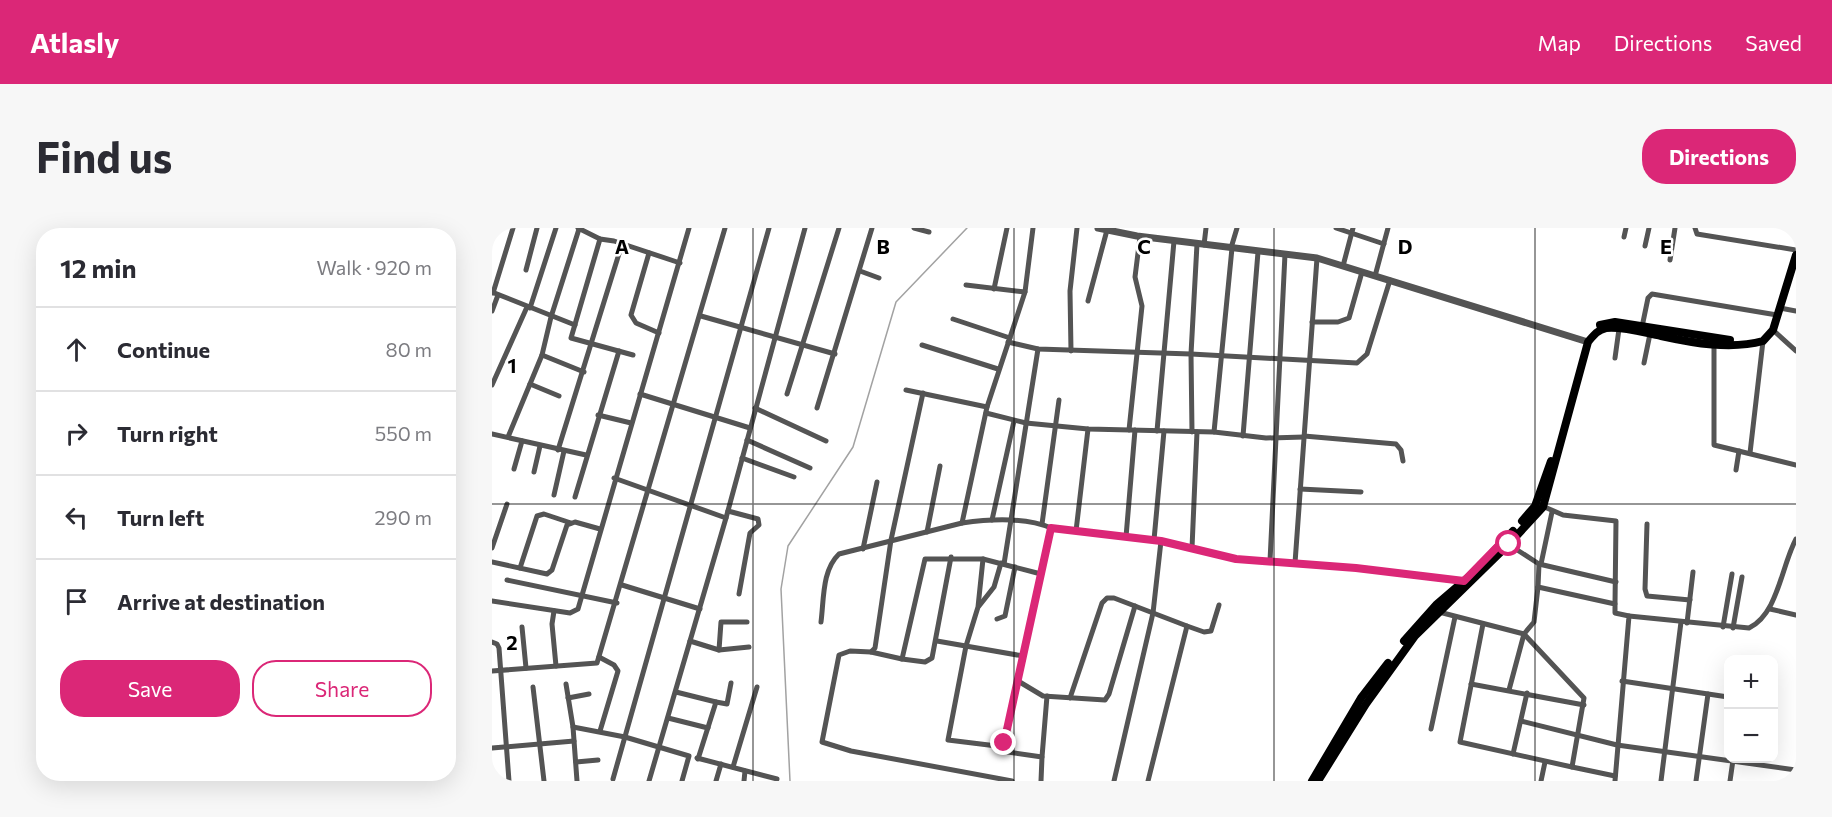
<!DOCTYPE html>
<html lang="en">
<head>
<meta charset="utf-8">
<style>
  body { margin:0; font-family:Commissioner,sans-serif; background:#f7f7f7; color:#2b2b33 }
  .controls { position:absolute; right:18px; bottom:18px; display:grid; overflow:hidden; border-radius:12px; box-shadow:0 6px 24px #0002 }
  .controls button { width:54px; height:54px; display:grid; place-items:center; padding:0; border:0; border-bottom:2px solid #e1e1e2; background:#fff; color:#2b2b33; font:30px sans-serif }
  .stop { position:absolute; width:18px; height:18px; margin:-14px; border:4px solid #db2777; border-radius:50%; background:#fff }
  .stop.end { background:#db2777; border-color:#fff; box-shadow:0 2px 6px #0008 }
  .list { margin:0; padding:0; list-style:none }
  h2 { display:flex; justify-content:space-between; align-items:center; height:78px; margin:0; padding:0 24px; font-size:26px }
  h2 small { font-size:20px; font-weight:400; color:#7c7c81 }
  .list li { display:grid; grid-template-columns:39px 1fr auto; gap:18px; align-items:center; box-sizing:border-box; height:84px; padding:0 24px; border-top:2px solid #e1e1e2 }
  .list b { display:block; font-size:22px; white-space:nowrap }
  .list em { font-size:20px; font-style:normal; color:#7c7c81 }
  .actions { display:flex; gap:12px; padding:18px 24px }
  .actions a { flex:1; padding:14px 0; border:2px solid #db2777; border-radius:24px; text-align:center; font-size:21px; color:#db2777 }
  .actions .main { background:#db2777; color:#fff }
  .icon { flex:none; width:33px; height:33px; fill:none; stroke:currentColor; stroke-width:2; stroke-linecap:round; stroke-linejoin:round }
  .map { position:relative; flex:none; width:1304px; height:553px; overflow:hidden; border-radius:24px }
  header { display:flex; align-items:center; gap:36px; box-sizing:border-box; height:84px; padding:0 30px; background:#db2777; color:#fff }
  header strong { font-size:28px }
  nav { display:flex; gap:33px; margin-inline-start:auto; font-size:21px }
  .intro { display:flex; align-items:center; justify-content:space-between; box-sizing:border-box; height:144px; padding:0 36px }
  h1 { margin:0; font-size:42px }
  .button { padding:15px 27px; border-radius:24px; background:#db2777; color:#fff; font-size:21px; font-weight:700 }
  main { display:flex; gap:36px; padding:0 36px }
  aside { flex:1; background:#fff; border-radius:24px; box-shadow:0 6px 24px #0002 }
  .map>svg:first-child { display:block }
  .lines { fill:none; stroke-linecap:round; stroke-linejoin:round }
  .stream { stroke:#a2a2a2; stroke-width:1.5 }
  .minor { stroke:#545454; stroke-width:5 }
  .tertiary { stroke:#545454; stroke-width:7 }
  .primary { stroke:#000; stroke-width:8 }
  .route { stroke:#db2777; stroke-width:8 }
  .grid { fill:none; stroke:#000; stroke-width:1.5; stroke-opacity:0.55 }
  .grid-label { font-size:20px; text-anchor:middle; font-weight:bold; fill:#000; stroke:#fff; stroke-width:5; stroke-linejoin:round; paint-order:stroke }
</style>
</head>
<body>
<header>
<strong>Atlasly</strong>
<nav><a>Map</a><a>Directions</a><a>Saved</a></nav>
</header>
<div class="intro"><h1>Find us</h1><a class="button">Directions</a></div>
<main>
<aside>
<h2>12 min<small>Walk · 920 m</small></h2>
<ul class="list">
<li><svg class="icon" aria-label="ahead" viewBox="0 0 24 24"><path d="M12 20V5M6 11l6-6 6 6"/></svg><div><b>Continue</b></div><em>80 m</em></li>
<li><svg class="icon" aria-label="right" viewBox="0 0 24 24"><path d="M7 20v-9h11M14 6l5 5-5 5"/></svg><div><b>Turn right</b></div><em>550 m</em></li>
<li><svg class="icon" aria-label="left" viewBox="0 0 24 24"><path d="M17 20v-9H6M10 6l-5 5 5 5"/></svg><div><b>Turn left</b></div><em>290 m</em></li>
<li><svg class="icon" aria-label="arrive" viewBox="0 0 24 24"><path d="M6 21V4h12l-3 4 3 4H6"/></svg><div><b>Arrive at destination</b></div></li>
</ul>
<div class="actions"><a class="main">Save</a><a>Share</a></div>
</aside>
<div class="map">
<svg width="1304" height="553" viewBox="0 0 1304 553">
  <rect width="100%" height="100%" fill="#fff"/>
  <g class="lines">
    <!-- stream -->
    <polyline class="stream" points="298,553 289,361 296,318 361,219 404,74 475,0"/>
    <!-- minor -->
    <g class="minor">
      <polyline points="86,0 108,11 122,13 188,35"/>
      <polyline points="422,0 437,4"/>
      <path d="M541,0L533,64L495,179L470,295C498,291 533,289 559,300L669,313L744,331L864,340L972,354"/>
      <polyline points="844,0 892,16"/>
      <polyline points="1203,0 1205,6 1304,22"/>
      <polyline points="1302,0 1304,0"/>
      <polyline points="1132,9 1134,0"/>
      <polyline points="108,11 79,110 141,127"/>
      <polyline points="712,17 714,0"/>
      <polyline points="1153,18 1157,0"/>
      <polyline points="739,20 745,0"/>
      <polyline points="157,25 139,87 144,95 167,105"/>
      <polyline points="1178,32 1183,0"/>
      <polyline points="851,38 861,0"/>
      <polyline points="34,42 45,0"/>
      <polyline points="368,43 387,50"/>
      <polyline points="883,48 896,0"/>
      <polyline points="474,57 533,64"/>
      <polyline points="502,61 515,0"/>
      <polyline points="0,64 83,97"/>
      <polyline points="1,65 21,0"/>
      <polyline points="596,73 615,2"/>
      <polyline points="38,80 64,0"/>
      <polyline points="1288,80 1304,83"/>
      <polyline points="0,83 6,67"/>
      <polyline points="209,88 343,126"/>
      <polyline points="461,91 518,110"/>
      <polyline points="820,94 846,94 857,90 870,44"/>
      <polyline points="1150,99 1156,70 1160,66 1285,87"/>
      <polyline points="1281,102 1304,123"/>
      <polyline points="516,114 546,121 699,126 865,135 875,126 898,52"/>
      <polyline points="1222,116 1222,217 1304,237"/>
      <polyline points="430,117 506,141"/>
      <polyline points="579,123 578,63 585,0"/>
      <polyline points="50,127 92,144"/>
      <polyline points="1123,130 1127,101"/>
      <polyline points="1152,135 1158,106"/>
      <polyline points="38,156 67,168"/>
      <polyline points="0,157 35,79"/>
      <polyline points="414,162 495,179"/>
      <polyline points="431,165 399,312 383,420 379,424 358,423 347,427 330,514 359,523 520,553"/>
      <polyline points="148,166 258,200"/>
      <polyline points="295,166 347,0"/>
      <polyline points="263,180 334,213"/>
      <polyline points="325,180 380,0"/>
      <polyline points="494,185 534,195 596,201 722,204 774,210 812,209"/>
      <polyline points="106,187 139,195"/>
      <polyline points="637,202 650,78 643,49 648,9"/>
      <polyline points="665,203 682,13"/>
      <polyline points="700,204 699,126 705,16"/>
      <polyline points="722,204 740,20"/>
      <polyline points="0,206 94,227"/>
      <polyline points="751,208 766,24"/>
      <polyline points="812,208 904,216 909,222 911,233"/>
      <polyline points="16,209 50,127 59,89 87,1"/>
      <polyline points="255,212 318,240"/>
      <polyline points="66,222 130,16"/>
      <polyline points="1258,225 1271,113"/>
      <polyline points="250,230 302,249"/>
      <polyline points="22,241 30,213"/>
      <polyline points="1244,242 1247,223"/>
      <polyline points="42,244 48,218"/>
      <polyline points="122,250 234,290"/>
      <polyline points="808,261 869,264"/>
      <polyline points="62,267 72,223"/>
      <polyline points="83,269 127,123"/>
      <polyline points="1048,277 1071,287 1124,293 1123,376"/>
      <polyline points="236,283 266,291 267,297 258,305 247,366"/>
      <polyline points="500,292 522,193"/>
      <polyline points="550,296 567,172"/>
      <polyline points="1155,296 1153,361 1155,368 1198,372"/>
      <polyline points="584,303 596,201"/>
      <polyline points="435,304 448,238"/>
      <polyline points="634,309 643,202"/>
      <polyline points="662,312 672,203"/>
      <polyline points="1016,316 1047,336 1046,359 1123,376 1123,385 1137,388 1123,553"/>
      <polyline points="0,320 15,276"/>
      <polyline points="700,320 705,204"/>
      <polyline points="371,321 385,254"/>
      <polyline points="491,331 486,379 474,418 456,512 513,519"/>
      <polyline points="778,333 793,26"/>
      <polyline points="0,334 55,346 60,342 75,297 83,294 108,301"/>
      <polyline points="803,335 825,30"/>
      <polyline points="512,336 546,121"/>
      <polyline points="1047,336 1124,354"/>
      <polyline points="1049,336 1060,284"/>
      <polyline points="28,340 45,288 52,286 79,295"/>
      <polyline points="15,352 125,375"/>
      <polyline points="130,357 208,381"/>
      <polyline points="0,373 78,385 86,381 197,0"/>
      <polyline points="487,378 502,359 509,335"/>
      <polyline points="1278,381 1304,387"/>
      <polyline points="62,383 60,396 64,438"/>
      <polyline points="947,384 1032,406 1092,470 1080,539 1123,548"/>
      <path d="M1137,388L1257,400C1286,386 1289,339 1304,311"/>
      <polyline points="505,391 513,388 523,339"/>
      <path d="M329,394C332,371 330,342 347,326L470,295"/>
      <polyline points="1195,395 1201,344"/>
      <polyline points="991,396 968,514 1080,539"/>
      <polyline points="695,398 712,404 719,403 727,377"/>
      <polyline points="30,399 34,440"/>
      <polyline points="1231,399 1240,346"/>
      <polyline points="1241,400 1250,349"/>
      <polyline points="198,413 227,422 257,419"/>
      <polyline points="445,413 531,428"/>
      <polyline points="0,414 5,416 7,420 17,553"/>
      <polyline points="227,422 229,394 255,394"/>
      <polyline points="379,424 410,431 433,331 491,331 549,346"/>
      <polyline points="107,429 122,437 126,443 108,503"/>
      <polyline points="410,431 433,434 440,430 459,329"/>
      <polyline points="0,443 105,435 233,0"/>
      <polyline points="526,453 551,468 613,472 617,466 643,378"/>
      <polyline points="1130,453 1236,469"/>
      <polyline points="74,456 81,499 85,553"/>
      <polyline points="979,456 1092,477"/>
      <polyline points="41,459 52,553"/>
      <polyline points="1017,462 1032,406 1042,394 1046,359"/>
      <polyline points="184,464 224,474 206,531"/>
      <polyline points="76,470 97,466"/>
      <polyline points="578,470 610,375 615,370 622,370 695,398 656,553"/>
      <polyline points="224,474 235,476 239,455"/>
      <polyline points="176,490 216,500"/>
      <polyline points="1029,493 1125,517 1304,542"/>
      <polyline points="81,499 133,509 197,528 190,553"/>
      <polyline points="939,501 963,389"/>
      <polyline points="0,520 82,513"/>
      <polyline points="1021,526 1035,465"/>
      <polyline points="550,529 555,468"/>
      <polyline points="205,530 285,551"/>
      <polyline points="84,534 106,532"/>
      <polyline points="241,539 265,459"/>
      <polyline points="121,551 277,0"/>
      <polyline points="157,553 234,290 313,0"/>
      <polyline points="224,553 229,536"/>
      <polyline points="252,553 253,543"/>
      <polyline points="549,553 550,529 516,524 512,515 559,300"/>
      <polyline points="622,553 661,385 669,313"/>
      <polyline points="1049,553 1053,534"/>
      <polyline points="1169,553 1189,394"/>
      <polyline points="1204,553 1216,466"/>
      <polyline points="1238,553 1241,532"/>
    </g>
    <!-- tertiary -->
    <polyline class="tertiary" points="606,0 645,8 825,30 1096,114"/>
    <!-- primary -->
    <g class="primary">
      <polyline points="1108,97 1123,94 1238,112"/>
      <polyline points="1030,293 1043,278 1059,233"/>
      <polyline points="1001,324 1021,303"/>
      <polyline points="912,413 945,376 980,346"/>
      <polyline points="820,553 869,470 896,435"/>
      <path d="M826,553L874,476L923,408L1017,316L1051,279L1096,114C1101,108 1105,102 1114,100C1131,98 1153,105 1169,108C1201,115 1239,122 1271,113L1281,102L1304,27"/>
    </g>
  </g>
  <g class="lines">
    <!-- route -->
    <polyline class="route" points="512,515 559,300 669,313 744,331 864,340 972,353 1012,312 1017,316"/>
  </g>
  <!-- grid -->
  <path class="grid" d="M261,0V553M522,0V553M782,0V553M1043,0V553M0,276H1304"/>
  <g class="grid-label">
    <text x="130" y="26">A</text>
    <text x="391" y="26">B</text>
    <text x="652" y="26">C</text>
    <text x="913" y="26">D</text>
    <text x="1174" y="26">E</text>
    <text x="20" y="145">1</text>
    <text x="20" y="422">2</text>
  </g>
</svg>
<div class="controls">
<button>+</button>
<button>−</button>
</div>
<div class="stop" style="left:1017px;top:316px"></div>
<div class="stop end" style="left:512px;top:515px"></div>
</div>
</main>
</body>
</html>
